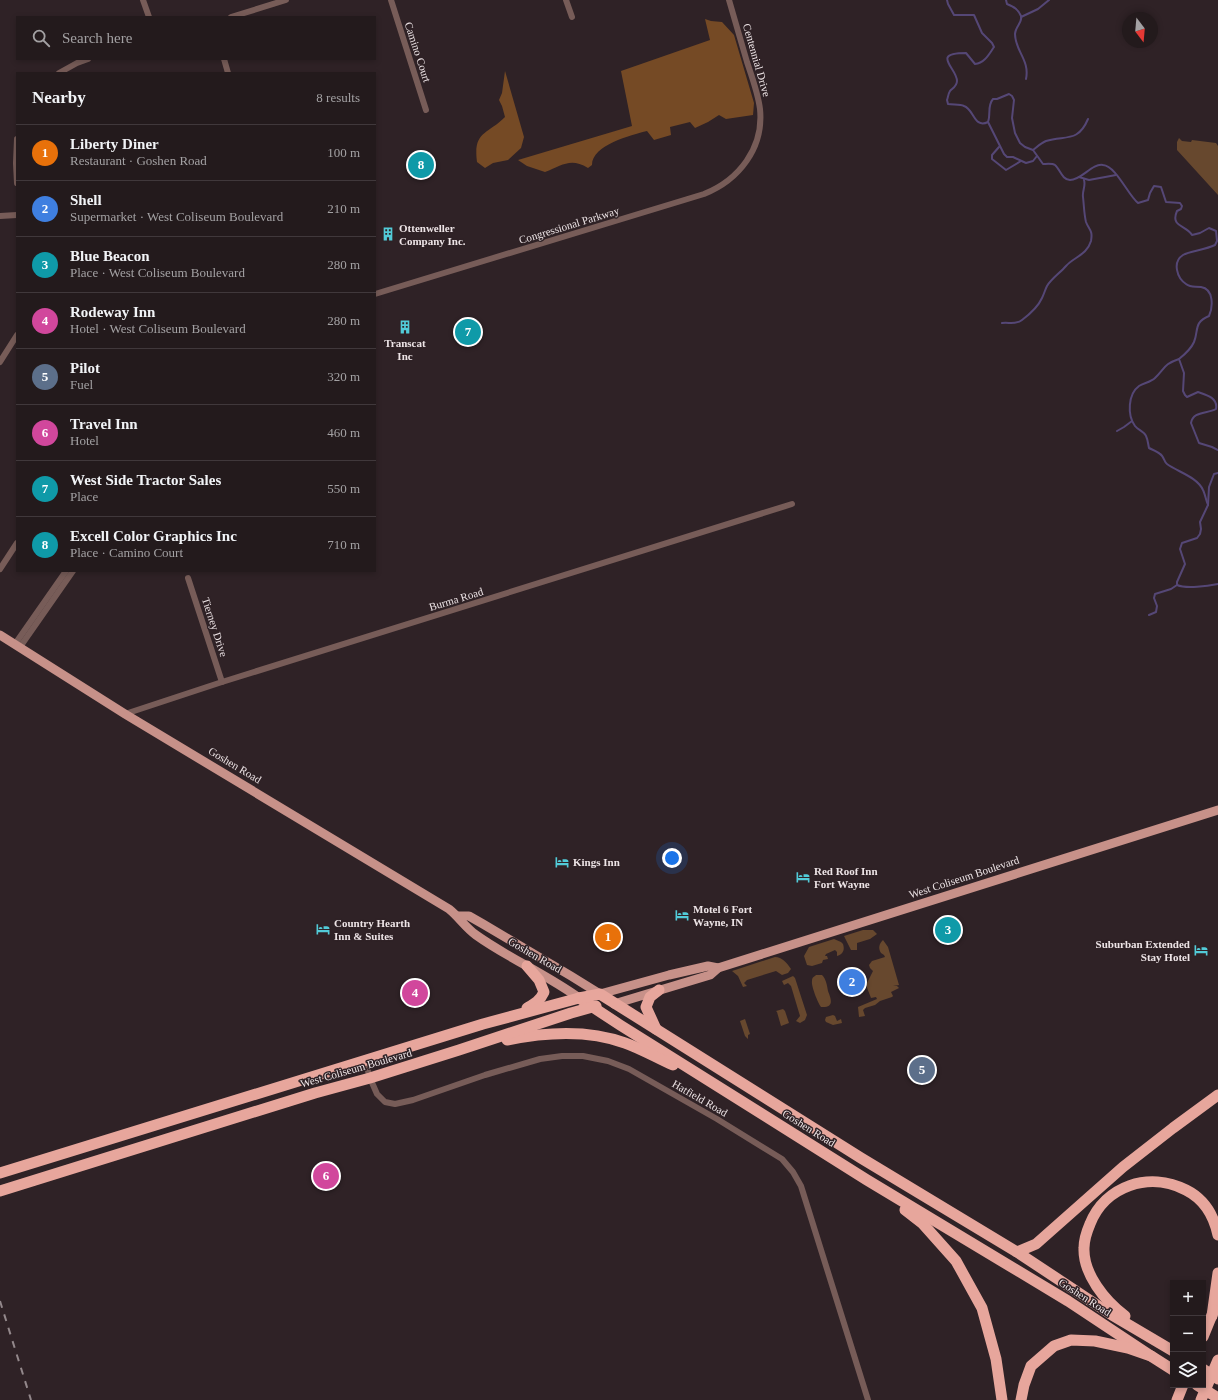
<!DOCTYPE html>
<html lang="en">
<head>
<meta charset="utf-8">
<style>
  body { margin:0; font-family:"Times New Roman",serif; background:#2f2729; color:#f1f3f6 }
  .controls { position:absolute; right:12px; bottom:12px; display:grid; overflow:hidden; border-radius:0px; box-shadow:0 2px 6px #0003 }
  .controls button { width:36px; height:36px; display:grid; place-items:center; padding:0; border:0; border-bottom:1px solid #40383b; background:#231a1c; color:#f1f3f6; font:20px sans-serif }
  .compass { position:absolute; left:1122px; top:12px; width:36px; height:36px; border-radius:50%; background:#231a1c; box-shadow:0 2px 6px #0003; rotate:164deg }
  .you { position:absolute; left:672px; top:858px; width:14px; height:14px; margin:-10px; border:3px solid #fff; border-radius:50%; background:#1a73e8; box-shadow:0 0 0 6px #1a73e833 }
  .badge { display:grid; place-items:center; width:26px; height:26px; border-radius:50%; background:#0f766e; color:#fff; font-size:13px; font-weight:700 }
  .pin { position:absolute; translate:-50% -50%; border:2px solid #fff; box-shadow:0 1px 4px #0006 }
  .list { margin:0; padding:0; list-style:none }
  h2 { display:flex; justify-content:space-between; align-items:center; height:52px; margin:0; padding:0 16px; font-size:17px }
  h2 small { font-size:13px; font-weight:400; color:#a3a1a3 }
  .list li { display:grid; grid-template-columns:26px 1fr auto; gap:12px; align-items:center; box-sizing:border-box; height:56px; padding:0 16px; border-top:1px solid #40383b }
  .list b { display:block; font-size:15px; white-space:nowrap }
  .list p { margin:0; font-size:13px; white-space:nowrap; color:#a3a1a3 }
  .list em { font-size:13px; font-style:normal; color:#a3a1a3 }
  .icon { flex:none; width:22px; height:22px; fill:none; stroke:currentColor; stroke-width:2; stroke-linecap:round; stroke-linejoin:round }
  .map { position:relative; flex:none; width:1218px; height:1400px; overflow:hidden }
  .search { position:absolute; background:#231a1c; box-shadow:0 2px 6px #0003; left:16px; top:16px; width:360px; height:44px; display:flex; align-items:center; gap:10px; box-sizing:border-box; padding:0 14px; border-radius:0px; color:#a3a1a3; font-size:15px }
  .panel { position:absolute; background:#231a1c; box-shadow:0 2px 6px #0003; left:16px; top:72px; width:360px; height:500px; border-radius:0px }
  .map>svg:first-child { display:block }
  .green { fill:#67482e }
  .forest { fill:#754a25 }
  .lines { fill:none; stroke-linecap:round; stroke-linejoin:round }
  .stream { stroke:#554776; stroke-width:2 }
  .street { stroke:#775c58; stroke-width:6 }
  .primary { stroke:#c79189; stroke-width:9 }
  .highway { stroke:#e7a69c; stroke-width:11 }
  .rail { stroke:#93888b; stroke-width:2; stroke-dasharray:7 7; stroke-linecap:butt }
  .highway-bridge { stroke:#e7a69c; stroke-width:11 }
  .labels { text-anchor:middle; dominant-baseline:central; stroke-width:3; stroke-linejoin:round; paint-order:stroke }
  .street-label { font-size:11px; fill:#ede4e6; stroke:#2f2226 }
  .poi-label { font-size:11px; font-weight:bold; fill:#ede4e6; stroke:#2f2226; text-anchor:start }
</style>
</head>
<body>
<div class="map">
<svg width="1218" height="1400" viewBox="0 0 1218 1400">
  <rect width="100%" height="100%" fill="#2f2226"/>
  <!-- green -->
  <g class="green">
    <polygon points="1179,138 1182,141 1191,142 1192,140 1216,143 1218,146 1218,195 1177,150 1177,142"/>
    <polygon points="863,930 873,930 877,934 870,939 857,943 857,950 851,950 844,936"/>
    <path d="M834,939L841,942L843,944C845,950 843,954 837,956V952L835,950L826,954L825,956H827L828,959L823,960L822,963L812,966L807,965L804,956L809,947Z"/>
    <path d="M883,940L888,947L899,985L893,986H897L899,988L891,992L893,996L892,997L880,1001L875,1005L865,1008L863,1010L865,1016L859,1017L858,1007L877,999L876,997L871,998L866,985L873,971L870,968L869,965L872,961L885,957L884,955L881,953C878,948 879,944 883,940Z"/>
    <path d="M775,957C782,957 787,963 791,969L788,973L782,975L776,971L747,980L744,983L747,986L743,987L738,976L732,971Z"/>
    <path d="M816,975H822C826,979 827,985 828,991C831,999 835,1008 821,1007C818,1003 811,986 812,981C812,977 814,977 816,975Z"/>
    <polygon points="793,976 795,978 807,1015 805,1020 800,1023 796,1021 800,1016 791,986 788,983 784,985 782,981"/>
    <polygon points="783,1009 785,1011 789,1023 781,1026 777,1012 776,1011"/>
    <polygon points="833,1015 835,1016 837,1021 841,1019 842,1023 833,1025 826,1022 825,1020 826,1017"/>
    <polygon points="745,1019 750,1034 748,1035 748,1039 745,1036 740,1021"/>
  </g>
  <!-- forest -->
  <g class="forest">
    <path d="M705,19L711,21L722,22L734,35L754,103L753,115L726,119L719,115L708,122L695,128L690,122L670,127L671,135L654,140L647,131C631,135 592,145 592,165L588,168C570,157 562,166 545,172L527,166L518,160L632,126L621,71L710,40Z"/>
    <path d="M505,71L524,137L521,148L508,160L493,163L485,168L477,162C473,131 487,135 505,117L502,106L499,100L502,93Z"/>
  </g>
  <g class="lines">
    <!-- stream -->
    <g class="stream">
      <path d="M947,0L948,4L954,15H974L982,33L992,43L994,47C989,54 985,63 975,64L966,53C930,53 957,68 957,81C957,86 953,88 950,91C948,94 948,98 947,100L948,104C953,105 960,104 964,106C974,109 974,129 988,122C991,114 987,106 993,99H997L1009,94L1012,96L1014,100L1012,118L1015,133L1020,143L1025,147L1033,150L1043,164C1046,164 1052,163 1055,165C1060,169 1062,180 1070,180C1082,180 1092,163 1103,165C1116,166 1128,195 1138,203L1148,200L1150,193L1154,186L1161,187L1166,202L1180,203L1182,206L1181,209L1177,211C1170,227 1186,225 1192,235L1200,233L1209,228L1216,231L1217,241L1215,245C1205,250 1190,251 1183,255C1172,262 1177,278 1186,284C1191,288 1195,286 1201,287C1214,289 1213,307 1209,316C1193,323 1199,330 1194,342C1191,349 1184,355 1179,359L1184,373L1183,391L1185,395L1187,397L1198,392C1207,395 1218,398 1216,409C1207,414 1193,411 1191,423L1199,443L1212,447L1218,450"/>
      <path d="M1006,0L1007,4C1014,7 1018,9 1021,16C1023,22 1015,27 1015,34C1015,51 1030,60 1026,79"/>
      <polyline points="1021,17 1038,9 1049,0"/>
      <polyline points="988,122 1004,154 1007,157 1013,157 1026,163 1033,161 1037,156"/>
      <polyline points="999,147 992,155 992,159 1006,170 1021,161"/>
      <path d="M1033,150C1037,147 1041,143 1046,141C1065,135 1078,143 1088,119"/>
      <polyline points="1079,177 1089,180 1116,175"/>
      <path d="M1002,323C1009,322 1016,325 1022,320C1030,314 1038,307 1042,298C1044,294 1045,290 1047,286C1051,279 1060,273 1066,266C1074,257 1087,255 1091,241C1093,230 1089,230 1086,222C1084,214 1084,205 1083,197C1082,191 1086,186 1084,180"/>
      <path d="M1179,359C1164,364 1165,368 1155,378C1151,382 1144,383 1139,386C1128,394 1127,415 1135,426C1138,430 1144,431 1146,436C1148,440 1148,444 1149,448C1153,450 1158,452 1160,454C1164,456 1164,462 1167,464C1178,472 1197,477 1203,490C1205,494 1206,500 1208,505"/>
      <polyline points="1117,431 1124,427 1132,421"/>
      <path d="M1218,473L1214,474L1209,487L1208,505L1200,522L1201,529L1200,534L1197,538L1182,543L1180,549L1185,564L1177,582V585C1186,589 1208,586 1218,584"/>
      <polyline points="1149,615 1156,612 1157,606 1154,598 1155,594 1171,589 1177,585"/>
    </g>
    <!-- street -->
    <g class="street">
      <polyline points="143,0 149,17"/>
      <polyline points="391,0 426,110"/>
      <polyline points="566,0 572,17"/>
      <polyline points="231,17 286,0"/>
      <polyline points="224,59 228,73"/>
      <polyline points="59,73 77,63 88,59"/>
      <polyline points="17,139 16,163 17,183"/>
      <polyline points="0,216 17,215"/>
      <path d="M375,294L704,194C739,180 764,148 760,109C758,93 752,77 747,62C741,41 735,21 729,0"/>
      <polyline points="0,362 17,335"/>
      <polyline points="0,569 17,543"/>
      <polyline points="188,578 222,682"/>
      <polyline points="15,644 66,571"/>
      <polyline points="20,647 73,571"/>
      <polyline points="125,714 222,682 792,504"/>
      <polyline points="365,1061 370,1078 377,1094 385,1102 395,1104 413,1100 485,1075 540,1059 562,1056 583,1056 608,1061 629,1069 717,1119 782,1159 793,1172 801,1186 868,1400"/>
    </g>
    <!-- primary -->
    <g class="primary">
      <path d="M0,635L125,714L449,909C459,917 465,927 476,935C508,958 546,974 579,998"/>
      <polyline points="458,916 469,916 483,924 571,976 600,994 669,975 708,966 718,968"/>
      <polyline points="614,1004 710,975 718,968 1218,810"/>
    </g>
    <!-- highway -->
    <g class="highway">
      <polyline points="579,998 620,1025 867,1180 1068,1301 1151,1356"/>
      <path d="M527,1008C534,1004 540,1001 544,992L539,980L527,966"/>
      <polyline points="656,1029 646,1007 650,997 659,990"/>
      <path d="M507,1040C546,1032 587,1029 625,1043C642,1049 657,1058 673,1065"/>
      <polyline points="0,1173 483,1024 579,998 600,994 861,1158 1017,1252 1112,1315 1173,1351"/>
      <polyline points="0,1191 315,1093 370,1078 459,1050 571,1013 596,1006"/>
      <polyline points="905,1210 923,1224 956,1261 982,1308 996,1359 1002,1400"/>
      <polyline points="1017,1252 1036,1244 1123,1167 1173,1128 1218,1095"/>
      <path d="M1125,1316C1105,1301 1083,1274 1084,1248C1084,1240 1087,1231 1090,1224C1105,1186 1149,1171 1186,1190C1204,1199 1214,1216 1218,1235"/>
      <polyline points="1212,1316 1218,1273"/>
      <polyline points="1203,1337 1214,1310"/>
      <polyline points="1021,1400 1024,1385 1031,1366 1054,1346 1071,1340 1095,1341 1128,1348 1151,1356 1173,1370"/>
      <polyline points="1177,1400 1183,1385"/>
      <polyline points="1201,1400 1218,1360"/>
    </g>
    <!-- rail -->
    <polyline class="rail" points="0,1301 31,1400"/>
    <!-- highway-bridge -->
    <g class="highway-bridge">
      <polyline points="1203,1369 1218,1379"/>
      <polyline points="1197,1385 1218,1398"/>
    </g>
  </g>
  <!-- icons -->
  <defs>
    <g id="building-bare" transform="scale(1.08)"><path d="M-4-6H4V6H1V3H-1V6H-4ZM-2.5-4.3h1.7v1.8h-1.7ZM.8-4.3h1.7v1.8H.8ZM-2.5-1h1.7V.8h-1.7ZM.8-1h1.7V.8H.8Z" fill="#52cbd8" stroke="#2f2226" stroke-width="2.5" paint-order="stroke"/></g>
    <g id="hotel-bare" transform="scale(1.08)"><path d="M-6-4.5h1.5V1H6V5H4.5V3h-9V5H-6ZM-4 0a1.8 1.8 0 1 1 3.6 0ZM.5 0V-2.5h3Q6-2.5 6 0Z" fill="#52cbd8" stroke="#2f2226" stroke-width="2.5" paint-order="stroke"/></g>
  </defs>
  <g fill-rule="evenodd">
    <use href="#building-bare" x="388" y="234"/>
    <use href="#building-bare" x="405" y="327"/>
    <use href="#hotel-bare" x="562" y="862"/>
    <use href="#hotel-bare" x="803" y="877"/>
    <use href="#hotel-bare" x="682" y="915"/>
    <use href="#hotel-bare" x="323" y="929"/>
    <use href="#hotel-bare" x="1201" y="950"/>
  </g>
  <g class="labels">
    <!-- street labels -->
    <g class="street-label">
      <text transform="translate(418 52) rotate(72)">Camino Court</text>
      <text transform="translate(757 60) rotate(74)">Centennial Drive</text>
      <text transform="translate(569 225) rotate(-17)">Congressional Parkway</text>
      <text transform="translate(456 599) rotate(-17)">Burma Road</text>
      <text transform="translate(215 627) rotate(72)">Tierney Drive</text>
      <text transform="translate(235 765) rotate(31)">Goshen Road</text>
      <text transform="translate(964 877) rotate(-18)">West Coliseum Boulevard</text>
      <text transform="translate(535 955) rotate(30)">Goshen Road</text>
      <text transform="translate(356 1068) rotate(-16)">West Coliseum Boulevard</text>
      <text transform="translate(700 1098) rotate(30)">Hatfield Road</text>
      <text transform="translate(809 1128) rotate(32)">Goshen Road</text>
      <text transform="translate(1085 1297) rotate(33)">Goshen Road</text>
    </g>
    <!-- poi labels -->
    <g class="poi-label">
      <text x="399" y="228">Ottenweller<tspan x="399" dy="13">Company Inc.</tspan></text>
      <text x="405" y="343" text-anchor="middle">Transcat<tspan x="405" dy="13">Inc</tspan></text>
      <text x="573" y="862">Kings Inn</text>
      <text x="814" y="871">Red Roof Inn<tspan x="814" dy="13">Fort Wayne</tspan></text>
      <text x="693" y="909">Motel 6 Fort<tspan x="693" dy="13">Wayne, IN</tspan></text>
      <text x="334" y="923">Country Hearth<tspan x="334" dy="13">Inn &amp; Suites</tspan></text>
      <text x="1190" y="944" text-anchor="end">Suburban Extended<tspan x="1190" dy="13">Stay Hotel</tspan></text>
    </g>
  </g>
</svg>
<div class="controls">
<button>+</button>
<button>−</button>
<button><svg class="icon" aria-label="layers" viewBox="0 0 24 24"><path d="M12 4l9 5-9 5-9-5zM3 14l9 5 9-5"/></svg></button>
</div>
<svg class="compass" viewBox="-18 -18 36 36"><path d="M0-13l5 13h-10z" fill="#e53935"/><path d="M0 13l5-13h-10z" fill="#a3a1a3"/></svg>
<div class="you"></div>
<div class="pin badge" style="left:608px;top:937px;background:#e8710a">1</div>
<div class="pin badge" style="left:852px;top:982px;background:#3f7fe0">2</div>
<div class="pin badge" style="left:948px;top:930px;background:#0f9aa8">3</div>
<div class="pin badge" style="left:415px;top:993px;background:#d1479c">4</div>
<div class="pin badge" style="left:922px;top:1070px;background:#5c6f8a">5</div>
<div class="pin badge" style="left:326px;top:1176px;background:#d1479c">6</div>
<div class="pin badge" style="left:468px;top:332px;background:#0f9aa8">7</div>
<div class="pin badge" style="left:421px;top:165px;background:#0f9aa8">8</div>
<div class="search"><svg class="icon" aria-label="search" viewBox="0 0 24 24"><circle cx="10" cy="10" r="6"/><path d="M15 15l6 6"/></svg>Search here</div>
<section class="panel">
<h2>Nearby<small>8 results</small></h2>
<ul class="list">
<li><span class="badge" style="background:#e8710a">1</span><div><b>Liberty Diner</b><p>Restaurant · Goshen Road</p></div><em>100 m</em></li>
<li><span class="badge" style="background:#3f7fe0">2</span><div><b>Shell</b><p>Supermarket · West Coliseum Boulevard</p></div><em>210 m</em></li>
<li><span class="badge" style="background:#0f9aa8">3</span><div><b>Blue Beacon</b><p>Place · West Coliseum Boulevard</p></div><em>280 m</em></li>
<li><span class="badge" style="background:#d1479c">4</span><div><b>Rodeway Inn</b><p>Hotel · West Coliseum Boulevard</p></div><em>280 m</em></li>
<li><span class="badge" style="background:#5c6f8a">5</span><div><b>Pilot</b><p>Fuel</p></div><em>320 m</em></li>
<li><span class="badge" style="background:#d1479c">6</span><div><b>Travel Inn</b><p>Hotel</p></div><em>460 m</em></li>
<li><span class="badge" style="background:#0f9aa8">7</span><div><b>West Side Tractor Sales</b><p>Place</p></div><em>550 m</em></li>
<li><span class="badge" style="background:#0f9aa8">8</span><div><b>Excell Color Graphics Inc</b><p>Place · Camino Court</p></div><em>710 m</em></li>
</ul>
</section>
</div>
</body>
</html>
